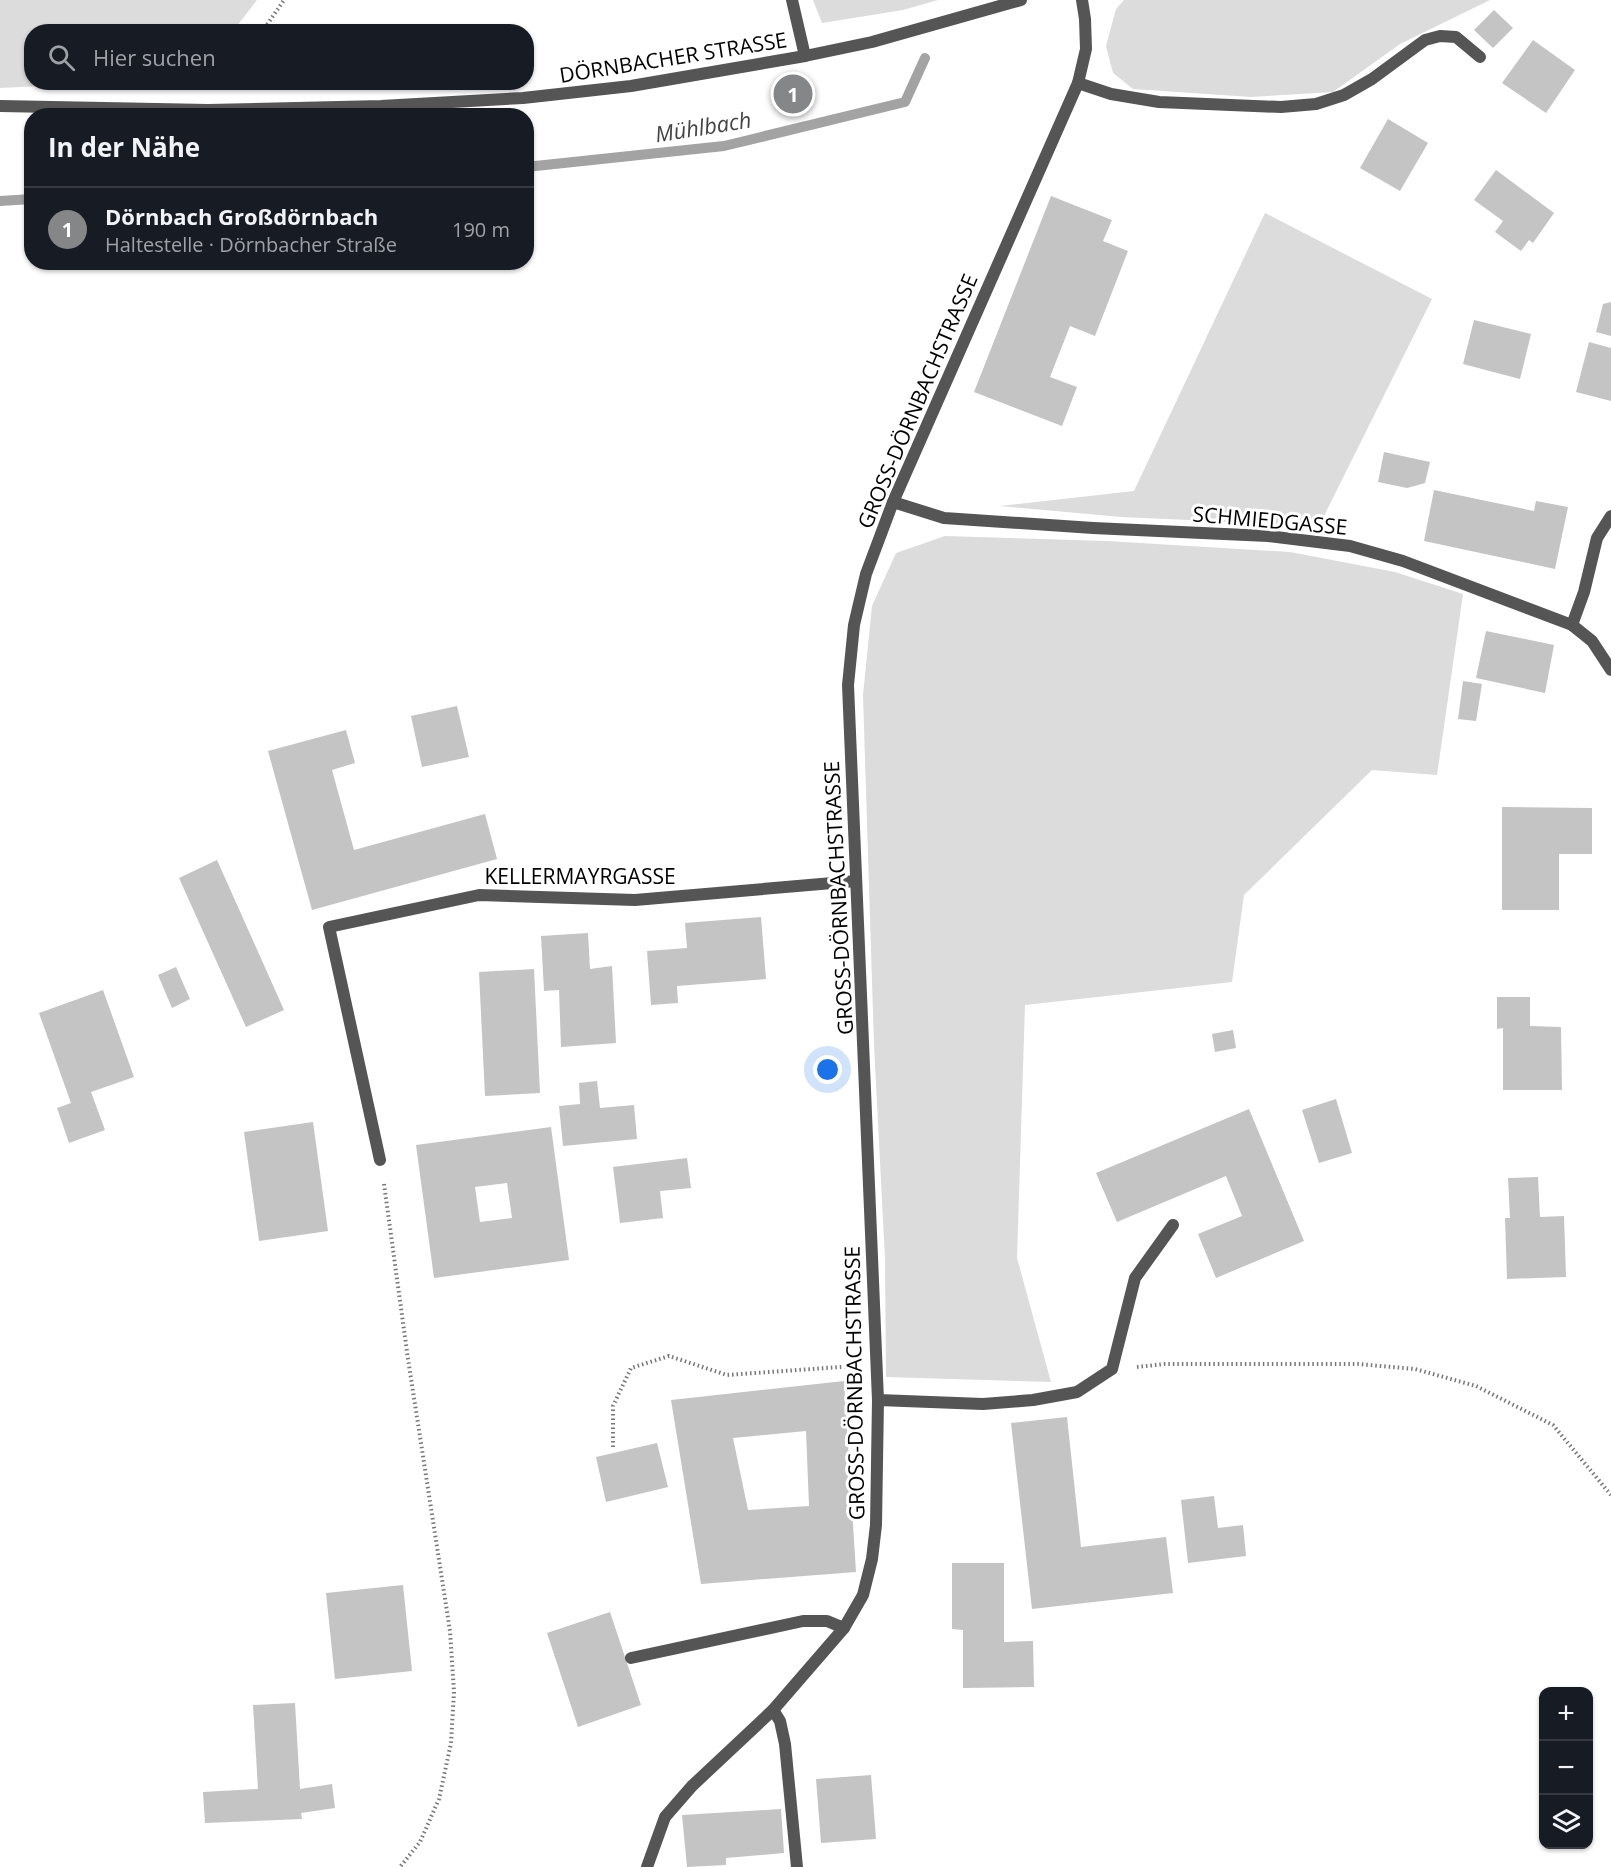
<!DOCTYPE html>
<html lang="de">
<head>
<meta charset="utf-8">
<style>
  body { margin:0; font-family:"Open Sans",sans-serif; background:#242831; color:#f1f3f6 }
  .controls { position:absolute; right:18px; bottom:18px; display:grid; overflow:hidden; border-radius:12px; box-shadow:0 2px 4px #0004 }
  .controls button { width:54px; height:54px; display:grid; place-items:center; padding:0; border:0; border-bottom:2px solid #363941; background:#171b24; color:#f1f3f6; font:30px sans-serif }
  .you { position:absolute; left:828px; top:1070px; width:21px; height:21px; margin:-15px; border:4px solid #fff; border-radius:50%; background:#1a73e8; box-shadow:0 0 0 9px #1a73e833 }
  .badge { display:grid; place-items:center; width:39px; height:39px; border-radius:50%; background:#858687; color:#fff; font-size:20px; font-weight:700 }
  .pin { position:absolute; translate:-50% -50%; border:3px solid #fff; box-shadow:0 2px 6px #0006 }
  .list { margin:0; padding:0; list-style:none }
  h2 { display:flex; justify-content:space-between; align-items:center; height:78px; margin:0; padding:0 24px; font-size:26px }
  h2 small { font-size:20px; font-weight:400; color:#9ea1a6 }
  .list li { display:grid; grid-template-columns:39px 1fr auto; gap:18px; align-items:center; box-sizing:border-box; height:84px; padding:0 24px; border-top:2px solid #363941 }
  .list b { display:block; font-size:22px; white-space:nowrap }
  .list p { margin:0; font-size:20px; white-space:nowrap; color:#9ea1a6 }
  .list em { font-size:20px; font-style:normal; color:#9ea1a6 }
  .icon { flex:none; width:33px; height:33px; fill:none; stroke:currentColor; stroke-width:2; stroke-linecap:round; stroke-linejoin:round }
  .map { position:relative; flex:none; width:1611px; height:1867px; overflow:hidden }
  .search { position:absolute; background:#171b24; box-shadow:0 2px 4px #0004; left:24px; top:24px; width:510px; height:66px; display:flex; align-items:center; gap:15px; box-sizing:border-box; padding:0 21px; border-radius:24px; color:#9ea1a6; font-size:22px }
  .panel { position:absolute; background:#171b24; box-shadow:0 2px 4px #0004; left:24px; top:108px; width:510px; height:162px; border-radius:24px }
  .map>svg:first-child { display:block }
  .green { fill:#dcdcdc }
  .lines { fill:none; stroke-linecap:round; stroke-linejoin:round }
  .stream { stroke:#a3a3a3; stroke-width:10 }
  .building { fill:#c4c4c4; fill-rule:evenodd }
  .path { stroke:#777; stroke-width:4; stroke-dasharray:1.5 3; stroke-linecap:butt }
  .service { stroke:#555; stroke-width:12 }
  .minor { stroke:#555; stroke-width:12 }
  .tertiary { stroke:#555; stroke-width:12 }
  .labels { text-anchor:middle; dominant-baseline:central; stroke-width:6; stroke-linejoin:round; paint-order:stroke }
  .street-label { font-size:21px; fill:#000; stroke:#fff }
  .water-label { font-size:22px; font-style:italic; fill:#444; stroke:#fff }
</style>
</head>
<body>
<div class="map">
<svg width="1611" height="1867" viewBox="0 0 1611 1867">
  <rect width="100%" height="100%" fill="#fff"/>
  <!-- green -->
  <g class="green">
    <polygon points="0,0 257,0 233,31 32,32 32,82 102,83 0,88"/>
    <polygon points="813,0 938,0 903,10 822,23"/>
    <polygon points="1124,0 1490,0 1400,44 1333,92 1251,97 1133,89 1113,73 1106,46 1116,9"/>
    <polygon points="1265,213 1432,299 1319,526 1121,517 1000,506 1134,491"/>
    <polygon points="945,536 1107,541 1290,552 1395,572 1463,594 1437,775 1372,770 1244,895 1232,982 1025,1005 1017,1258 1051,1382 886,1377 885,1259 874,1045 863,695 872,606 896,553"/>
  </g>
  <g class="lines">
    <!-- stream -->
    <g class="stream">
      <polyline points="526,167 724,146 905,102 925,58"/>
      <polyline points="0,201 32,199"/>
    </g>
  </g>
  <!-- building -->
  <g class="building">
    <polygon points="1494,10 1513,28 1493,48 1474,30"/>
    <polygon points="1533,40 1575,70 1546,113 1502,83"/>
    <polygon points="1388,119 1428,143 1400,191 1360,168"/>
    <polygon points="1496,170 1554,213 1533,243 1529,240 1521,251 1495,232 1503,221 1474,200"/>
    <polygon points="1051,196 1112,220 1103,241 1128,251 1095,336 1070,326 1050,377 1077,387 1062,426 974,392"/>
    <polygon points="1611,302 1611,336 1596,332 1603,304"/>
    <polygon points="1474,320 1531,334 1520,379 1463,364"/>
    <polygon points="1589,342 1611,348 1611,401 1576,392"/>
    <polygon points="1384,452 1430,462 1425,483 1407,488 1378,482"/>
    <polygon points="1434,490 1534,511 1536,501 1568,507 1555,569 1424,541"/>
    <polygon points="1486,631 1554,645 1545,693 1476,678"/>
    <polygon points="1463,681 1482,684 1476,721 1458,719"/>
    <polygon points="457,706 469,757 422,767 411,716"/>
    <polygon points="346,730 355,763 332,770 354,850 485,814 497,859 312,910 268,751"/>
    <polygon points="1502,807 1592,808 1592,854 1559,854 1559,910 1502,910"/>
    <polygon points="217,860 284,1010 246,1027 179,878"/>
    <polygon points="761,917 766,979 677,986 678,1003 651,1005 647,951 687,948 685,923"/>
    <polygon points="588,933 590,969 612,966 616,1043 561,1047 559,990 544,991 541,936"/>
    <polygon points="176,967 190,999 172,1008 158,975"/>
    <polygon points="534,969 540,1093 485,1096 479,972"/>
    <polygon points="103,990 134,1077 91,1092 105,1130 69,1143 57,1108 71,1103 39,1013"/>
    <polygon points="1497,997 1530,997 1530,1026 1561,1027 1562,1090 1503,1090 1503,1028 1497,1029"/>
    <polygon points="1233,1030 1236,1048 1215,1052 1212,1034"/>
    <polygon points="597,1081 600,1108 634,1105 637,1139 563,1146 559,1106 580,1104 579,1083"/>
    <polygon points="1336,1099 1352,1153 1319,1163 1302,1110"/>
    <polygon points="1249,1109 1304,1241 1216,1278 1198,1234 1242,1216 1226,1176 1117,1222 1096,1173"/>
    <polygon points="313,1122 328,1231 259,1241 244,1132"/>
    <path d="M551,1127L569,1260L434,1278L416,1145ZM507,1183L512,1218L480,1222L475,1187Z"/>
    <polygon points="687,1158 691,1188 660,1191 663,1218 620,1223 613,1167"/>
    <polygon points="1538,1177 1540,1217 1564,1216 1566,1277 1507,1279 1505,1218 1510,1218 1508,1178"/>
    <path d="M844,1381L856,1572L701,1584L671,1400ZM806,1431L809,1506L748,1510L733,1438Z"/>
    <polygon points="1067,1417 1081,1547 1166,1537 1173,1593 1032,1609 1011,1423"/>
    <polygon points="657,1443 668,1487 606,1502 596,1457"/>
    <polygon points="1214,1496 1218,1528 1243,1525 1246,1556 1188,1563 1181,1500"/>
    <polygon points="952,1563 1004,1563 1004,1642 1033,1641 1034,1687 963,1688 963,1630 952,1629"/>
    <polygon points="403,1585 412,1671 335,1679 326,1593"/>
    <polygon points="610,1612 641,1705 578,1727 547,1633"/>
    <polygon points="295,1703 300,1789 332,1784 335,1808 301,1813 302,1819 205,1823 203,1792 258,1789 253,1705"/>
    <polygon points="871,1775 876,1839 821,1843 816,1779"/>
    <polygon points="781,1809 784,1853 726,1858 726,1865 687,1867 682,1815"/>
  </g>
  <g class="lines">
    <!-- path -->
    <g class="path">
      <polyline points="262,32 284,0"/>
      <polyline points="384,1184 408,1359 450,1631 454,1692 451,1743 439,1799 420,1842 400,1867"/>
      <polyline points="1137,1367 1165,1364 1358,1364 1415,1369 1476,1386 1553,1425 1611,1495"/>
      <polyline points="613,1447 613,1406 631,1368 669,1356 727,1375 854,1366"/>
    </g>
    <!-- service -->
    <g class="service">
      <polyline points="1078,83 1111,94 1159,102 1281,107 1316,104 1344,95 1372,79 1425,40 1440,36 1456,37 1480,57"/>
      <polyline points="878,1400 983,1404 1033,1400 1077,1392 1112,1369 1135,1278 1173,1225"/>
      <polyline points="631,1658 803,1621 827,1621 844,1628"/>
      <polyline points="773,1710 780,1721 785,1744 797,1867"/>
    </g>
    <!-- minor -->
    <g class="minor">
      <polyline points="792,0 805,56"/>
      <polyline points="893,502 944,518 1093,528 1268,536 1350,546 1403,561 1572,625 1592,641 1611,670"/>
      <polyline points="1572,625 1584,592 1597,538 1611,516"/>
      <polyline points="380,1160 329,927 479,895 635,900 856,881"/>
      <polyline points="647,1867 665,1817 692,1786 773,1710 844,1628 863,1595 872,1559 876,1525 878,1400 848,685 854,625 866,574 893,502 1078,83 1086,49 1085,19 1082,0"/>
    </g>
    <!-- tertiary -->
    <polyline class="tertiary" points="0,106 208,110 381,106 523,98 631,86 805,56 872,42 1021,0"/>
  </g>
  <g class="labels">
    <!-- street labels -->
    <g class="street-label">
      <text transform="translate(673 57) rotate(-9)">DÖRNBACHER STRASSE</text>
      <text transform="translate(917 401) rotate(-67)">GROSS-DÖRNBACHSTRASSE</text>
      <text transform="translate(1270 520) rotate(5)">SCHMIEDGASSE</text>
      <text x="580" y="876">KELLERMAYRGASSE</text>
      <text transform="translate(838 898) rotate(-93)">GROSS-DÖRNBACHSTRASSE</text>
      <text transform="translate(854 1383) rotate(-91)">GROSS-DÖRNBACHSTRASSE</text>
    </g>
    <!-- water labels -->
    <g class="water-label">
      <text transform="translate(703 126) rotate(-9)">Mühlbach</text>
    </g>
  </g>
</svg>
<div class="controls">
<button>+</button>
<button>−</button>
<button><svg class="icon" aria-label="layers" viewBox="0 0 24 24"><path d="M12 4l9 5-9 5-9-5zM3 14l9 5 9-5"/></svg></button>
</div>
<div class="you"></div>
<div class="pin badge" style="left:793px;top:94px">1</div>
<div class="search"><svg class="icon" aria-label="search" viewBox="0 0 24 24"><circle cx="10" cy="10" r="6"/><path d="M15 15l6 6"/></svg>Hier suchen</div>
<section class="panel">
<h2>In der Nähe<small></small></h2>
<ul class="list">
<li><span class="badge">1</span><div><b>Dörnbach Großdörnbach</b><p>Haltestelle · Dörnbacher Straße</p></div><em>190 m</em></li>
</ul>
</section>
</div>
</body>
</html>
